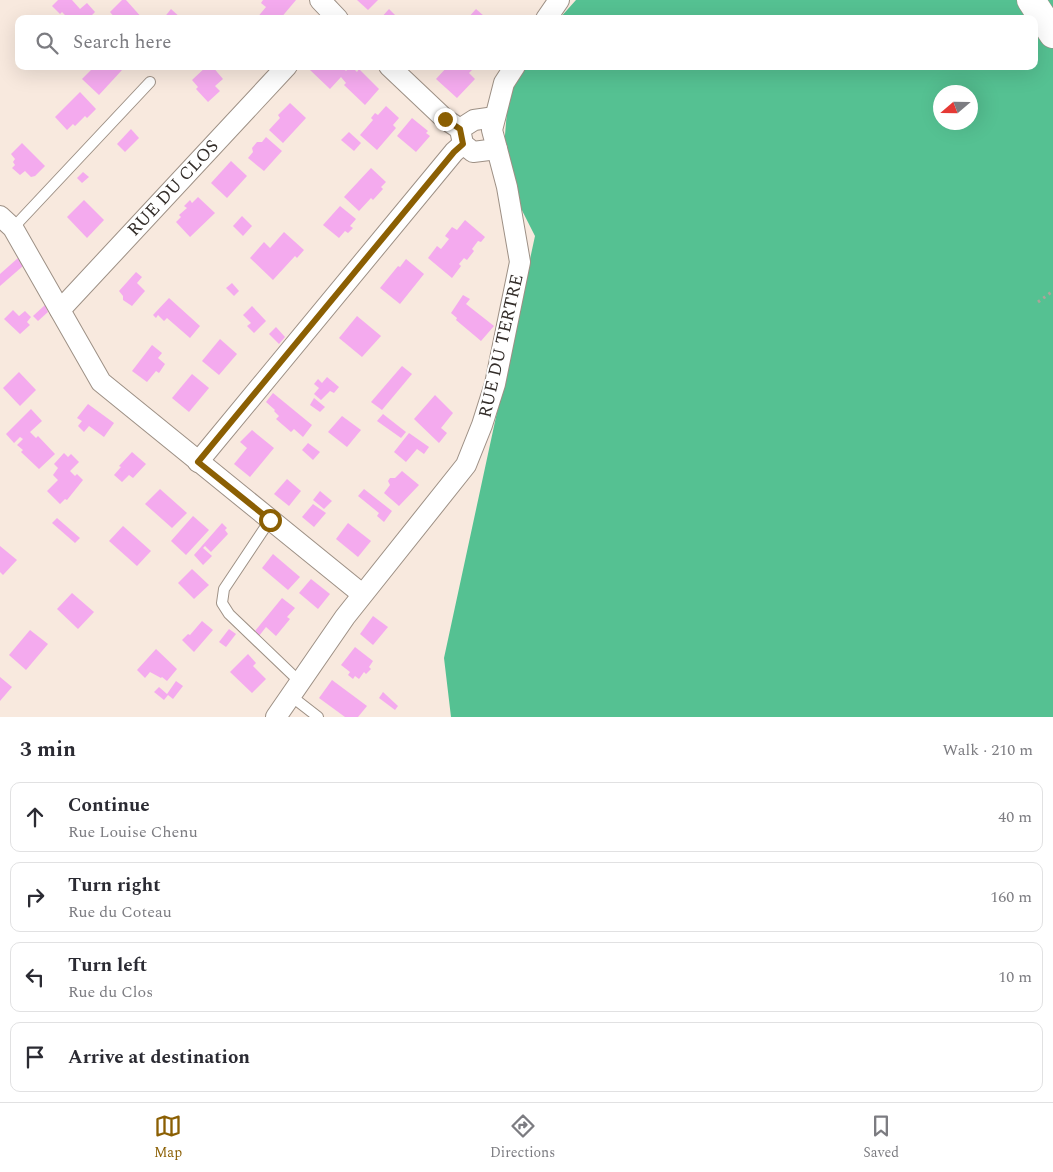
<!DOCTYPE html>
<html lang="en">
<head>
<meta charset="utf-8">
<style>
  body { margin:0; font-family:Spectral,serif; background:#f7f7f7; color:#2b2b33 }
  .compass { position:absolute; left:933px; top:85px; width:45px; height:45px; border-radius:50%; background:#fff; box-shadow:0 5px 20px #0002; rotate:250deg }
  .stop { position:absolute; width:15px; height:15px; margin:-11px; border:4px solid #8b5f03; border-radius:50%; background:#fff }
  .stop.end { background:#8b5f03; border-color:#fff; box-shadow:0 1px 5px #0008 }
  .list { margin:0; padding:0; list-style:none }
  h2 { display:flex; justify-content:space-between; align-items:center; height:65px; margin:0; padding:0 20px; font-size:21px }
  h2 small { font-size:16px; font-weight:400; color:#7c7c81 }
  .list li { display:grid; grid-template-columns:32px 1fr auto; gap:15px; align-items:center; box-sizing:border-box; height:70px; margin:0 10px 10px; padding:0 10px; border:1px solid #e1e1e2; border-radius:10px }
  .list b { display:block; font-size:19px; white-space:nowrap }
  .list p { margin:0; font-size:16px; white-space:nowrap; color:#7c7c81 }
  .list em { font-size:16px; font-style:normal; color:#7c7c81 }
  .icon { flex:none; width:28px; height:28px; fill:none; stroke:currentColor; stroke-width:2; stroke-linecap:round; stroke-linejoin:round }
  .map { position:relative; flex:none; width:1053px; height:717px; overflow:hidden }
  .search { position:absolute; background:#fff; box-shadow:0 5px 20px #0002; left:15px; right:15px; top:15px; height:55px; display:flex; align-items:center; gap:12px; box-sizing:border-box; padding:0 18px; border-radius:10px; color:#7c7c81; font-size:19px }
  .sheet { height:385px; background:#fff }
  nav { display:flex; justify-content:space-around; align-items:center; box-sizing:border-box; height:70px; border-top:1px solid #e1e1e2; background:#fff; font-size:14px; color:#7c7c81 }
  nav a { display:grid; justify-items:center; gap:2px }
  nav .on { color:#8b5f03 }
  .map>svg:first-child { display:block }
  .forest { fill:#55c192; fill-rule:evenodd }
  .building { fill:#f4aaee }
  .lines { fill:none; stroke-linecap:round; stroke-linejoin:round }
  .service-casing { stroke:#9d9085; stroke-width:12 }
  .minor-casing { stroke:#9d9085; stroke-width:22 }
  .secondary-casing { stroke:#9d9085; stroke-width:29 }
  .path { stroke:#aea39a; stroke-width:3; stroke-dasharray:2.5 4; stroke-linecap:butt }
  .service { stroke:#fff; stroke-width:10 }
  .minor { stroke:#fff; stroke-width:20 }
  .secondary { stroke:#fff; stroke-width:28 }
  .route { stroke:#8b5f03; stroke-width:6 }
  .labels { text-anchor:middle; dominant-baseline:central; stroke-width:4; stroke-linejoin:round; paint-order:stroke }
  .street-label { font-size:18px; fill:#332d29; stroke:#fff }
</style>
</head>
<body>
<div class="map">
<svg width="1053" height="717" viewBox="0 0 1053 717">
  <rect width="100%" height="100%" fill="#f8e9de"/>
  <!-- forest -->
  <path class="forest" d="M576,0H1053V717H451L444,658L535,236L502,171L510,75L518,66H1034V19H559ZM940,92H970V122H940Z"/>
  <!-- building -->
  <g class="building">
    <polygon points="58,0 72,0 80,9 87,3 95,12 88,19 69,19 62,12 60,14 52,6"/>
    <polygon points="122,0 126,0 143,19 116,19 110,12"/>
    <polygon points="263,0 296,0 280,19 256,19 266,7 261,3"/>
    <polygon points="357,0 378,0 368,10"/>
    <polygon points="171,9 182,19 163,19"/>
    <polygon points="389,9 399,19 380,19"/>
    <polygon points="476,9 484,16 481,19 467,19"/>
    <polygon points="95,66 118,66 122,70 99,95 82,79"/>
    <polygon points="207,66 212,66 223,79 215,86 220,91 208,102 196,89 198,87 192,80"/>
    <polygon points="313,66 341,66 346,71 351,66 357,72 359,69 379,89 365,105 344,85 346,83 341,77 330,89 310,70"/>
    <polygon points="448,66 470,66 473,69 469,73 475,79 457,98 436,79"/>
    <polygon points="80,92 96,109 87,118 85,116 75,126 73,124 67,130 55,117"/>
    <polygon points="290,103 306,118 283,143 269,130 280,118 278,115"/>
    <polygon points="386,106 399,118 393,125 396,128 377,150 360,135 373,120 371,118 375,113 378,115"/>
    <polygon points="412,118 428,131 426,133 430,136 416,152 397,136"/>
    <polygon points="131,129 139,138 125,152 117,144"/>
    <polygon points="349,132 361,143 354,151 341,140"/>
    <polygon points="266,137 282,151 264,171 248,158 253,152 252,148 257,142 262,142"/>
    <polygon points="22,143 45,166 35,176 31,177 25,171 20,175 12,168 15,165 13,162 15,159 11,154"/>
    <polygon points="231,161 247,176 227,198 211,183"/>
    <polygon points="371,168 386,182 381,187 383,189 373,200 371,198 359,211 344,197"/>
    <polygon points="83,172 89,177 82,183 77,178"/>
    <polygon points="198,197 215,213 190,237 176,222 181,217 179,215 187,208 184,206 190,200 192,203"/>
    <polygon points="84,200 104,220 87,238 67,217"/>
    <polygon points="340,206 356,219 350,226 353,228 348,233 345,231 339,238 323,225"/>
    <polygon points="242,216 252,226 243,236 233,226"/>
    <polygon points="465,220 485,237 481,242 478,241 472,249 474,251 467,260 464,258 459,264 461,266 452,278 428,258 437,246 441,249 449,239 445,236 452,227 457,230"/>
    <polygon points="284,232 304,250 297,258 295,256 273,280 250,258 264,242 270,248"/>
    <polygon points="18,258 23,266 0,286 0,274"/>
    <polygon points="406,259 424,274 400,304 380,288 398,266 400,267"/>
    <polygon points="136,272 142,277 137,283 145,291 132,306 123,300 123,296 119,291"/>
    <polygon points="232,283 239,291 234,296 226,288"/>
    <polygon points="463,295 470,299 466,304 494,326 481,341 456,320 457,318 451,313"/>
    <polygon points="169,298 200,326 190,338 167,318 164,321 158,315 156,318 153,315"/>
    <polygon points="45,305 48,312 38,321 33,316"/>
    <polygon points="252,306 266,321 254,333 247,326 251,323 243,315"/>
    <polygon points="13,310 19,316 25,311 31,317 27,322 30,325 20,334 4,319"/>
    <polygon points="357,316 381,336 362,357 339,338"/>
    <polygon points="276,327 285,337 279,344 269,334"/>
    <polygon points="220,339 237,354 219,375 202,361"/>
    <polygon points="152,345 162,353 158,358 165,364 159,373 156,371 147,382 132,371"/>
    <polygon points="402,366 412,374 382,410 371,402"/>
    <polygon points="19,372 36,390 20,406 3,388"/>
    <polygon points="192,374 209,388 189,412 172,398"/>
    <polygon points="327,377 339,387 334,393 330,391 321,400 314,394 319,388 314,384 318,379 322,383"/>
    <polygon points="273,393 312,425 303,437 294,429 291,432 276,419 279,416 274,411 275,410 266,402"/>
    <polygon points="435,395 453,413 441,428 447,433 439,443 414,419"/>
    <polygon points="314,398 325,407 320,412 310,405"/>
    <polygon points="88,404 114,423 104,437 89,426 84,432 78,426 82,421 77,418"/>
    <polygon points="31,409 42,421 30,432 36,438 38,436 55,454 39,469 21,452 23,450 17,445 23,439 20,437 14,443 6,434"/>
    <polygon points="383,414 406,432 401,438 377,421"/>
    <polygon points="342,416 361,430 347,447 328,432"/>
    <polygon points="252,430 274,448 250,477 234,464 247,448 240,442"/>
    <polygon points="409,433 429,447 424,454 417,449 406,462 394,452"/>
    <polygon points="308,443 320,452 313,460 302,450"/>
    <polygon points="132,452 146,464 133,478 129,475 122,482 114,475 121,467 119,466"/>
    <polygon points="64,453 68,457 71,454 79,462 70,471 75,476 77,474 83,480 67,500 65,499 60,504 47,491 58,480 53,475 58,468 54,464"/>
    <polygon points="402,471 419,485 399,506 384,493 390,485 388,481 390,478 395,478"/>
    <polygon points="287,479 301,491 289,506 274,494"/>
    <polygon points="160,489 187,513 172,528 145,504"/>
    <polygon points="364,489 392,511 384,522 377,516 379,513 358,496"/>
    <polygon points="320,491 332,501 324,509 313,500"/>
    <polygon points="313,504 326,513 314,527 302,517"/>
    <polygon points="193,516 209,530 186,555 171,541"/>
    <polygon points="57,518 80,538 75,543 52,523"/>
    <polygon points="222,523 227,528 225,530 228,534 211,552 205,546 203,548 212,556 203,565 194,555"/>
    <polygon points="348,523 371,541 358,557 336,539"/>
    <polygon points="123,526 151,551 137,566 109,541"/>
    <polygon points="0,546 17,560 3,575 0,572"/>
    <polygon points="273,554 300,577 288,590 262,568"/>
    <polygon points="192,569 209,585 194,599 178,583"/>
    <polygon points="311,579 330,594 318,609 299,593"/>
    <polygon points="72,593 94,612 78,629 57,609"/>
    <polygon points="282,598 295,608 287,617 290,619 276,636 266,627 259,636 255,631"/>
    <polygon points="373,616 388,627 373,645 360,634"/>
    <polygon points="202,621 213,630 194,652 182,640 188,634 190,635"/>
    <polygon points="229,629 236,634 226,647 219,642"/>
    <polygon points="30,630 48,644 26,670 9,655"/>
    <polygon points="355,647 373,661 369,667 371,669 366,674 364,672 359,679 355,676 353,679 348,675 350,672 341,665"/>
    <polygon points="156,649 177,669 167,681 162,677 161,678 150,672 145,678 137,670"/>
    <polygon points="248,654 256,663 253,666 266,679 252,693 230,672"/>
    <polygon points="0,677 12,687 0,701"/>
    <polygon points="332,680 367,706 358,717 345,717 319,698"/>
    <polygon points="176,681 183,686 173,699 168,695 164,700 154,692 159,687 167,694"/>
    <polygon points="383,692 398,706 395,710 379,698"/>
  </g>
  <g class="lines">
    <!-- service casing -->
    <g class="service-casing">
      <g id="service">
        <polyline points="13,228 150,82"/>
        <polyline points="270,520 224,589 222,603 229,614 300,682"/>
        <polyline points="291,696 318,717"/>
      </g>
    </g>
    <!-- minor casing -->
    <g class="minor-casing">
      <g id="minor">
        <polyline points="320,0 338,19"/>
        <polyline points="546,19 559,0"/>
        <polyline points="389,66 445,119 460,129"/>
        <polyline points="495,117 474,120 460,129 463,144 473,152 497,149"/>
        <polyline points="0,216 13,228 101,382 362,594"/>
        <polyline points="60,310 287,66"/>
        <polyline points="198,462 454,152 463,144"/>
        <polyline points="276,717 345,617 466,465 482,425 495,384 520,262 507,187 492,130 504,83 515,66"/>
      </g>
    </g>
    <!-- secondary casing -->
    <g class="secondary-casing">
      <polyline id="secondary" points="1031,0 1053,34"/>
    </g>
    <!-- path -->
    <polyline class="path" points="1038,302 1053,291"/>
    <!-- service -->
    <use href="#service" class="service"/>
    <!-- minor -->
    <use href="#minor" class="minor"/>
    <!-- secondary -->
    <use href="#secondary" class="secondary"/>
  </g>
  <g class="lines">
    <!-- route -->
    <polyline class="route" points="270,520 198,462 454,152 463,144 460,129 445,119"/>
  </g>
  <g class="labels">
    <!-- street labels -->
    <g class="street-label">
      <text transform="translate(173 188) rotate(-47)">RUE DU CLOS</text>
      <text transform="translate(501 346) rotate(-77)">RUE DU TERTRE</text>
    </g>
  </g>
</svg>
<svg class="compass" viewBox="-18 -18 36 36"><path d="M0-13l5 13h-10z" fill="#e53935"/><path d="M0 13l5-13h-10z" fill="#7c7c81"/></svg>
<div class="stop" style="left:270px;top:520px"></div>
<div class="stop end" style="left:445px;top:119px"></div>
<div class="search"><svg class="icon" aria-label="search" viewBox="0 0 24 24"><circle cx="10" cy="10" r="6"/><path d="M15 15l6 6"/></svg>Search here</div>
</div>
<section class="sheet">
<h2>3 min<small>Walk · 210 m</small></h2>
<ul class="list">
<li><svg class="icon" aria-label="ahead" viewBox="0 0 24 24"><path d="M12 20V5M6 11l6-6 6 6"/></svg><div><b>Continue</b><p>Rue Louise Chenu</p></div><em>40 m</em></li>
<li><svg class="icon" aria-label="right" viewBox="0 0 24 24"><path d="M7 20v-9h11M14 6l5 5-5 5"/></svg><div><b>Turn right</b><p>Rue du Coteau</p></div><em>160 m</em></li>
<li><svg class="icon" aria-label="left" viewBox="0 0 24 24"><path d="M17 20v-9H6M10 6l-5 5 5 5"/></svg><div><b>Turn left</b><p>Rue du Clos</p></div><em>10 m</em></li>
<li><svg class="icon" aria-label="arrive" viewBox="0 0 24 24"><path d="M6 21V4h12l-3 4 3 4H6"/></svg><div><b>Arrive at destination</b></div></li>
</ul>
</section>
<nav>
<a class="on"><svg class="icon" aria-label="map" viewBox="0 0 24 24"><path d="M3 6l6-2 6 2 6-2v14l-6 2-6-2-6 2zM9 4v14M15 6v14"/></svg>Map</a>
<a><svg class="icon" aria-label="directions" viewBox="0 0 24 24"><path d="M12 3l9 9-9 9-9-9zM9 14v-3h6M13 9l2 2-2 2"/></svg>Directions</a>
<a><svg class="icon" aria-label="saved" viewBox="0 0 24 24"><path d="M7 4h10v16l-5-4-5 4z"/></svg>Saved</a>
</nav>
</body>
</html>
